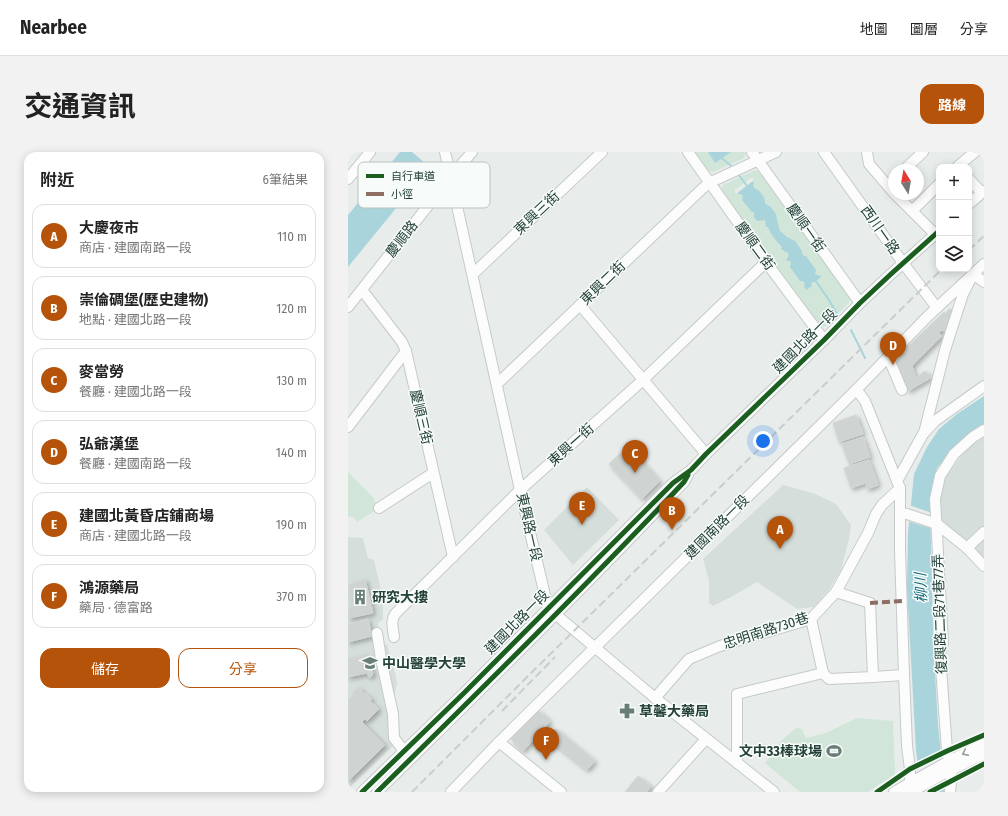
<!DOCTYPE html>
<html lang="zh-TW">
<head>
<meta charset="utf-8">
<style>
  body { margin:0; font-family:"Fira Sans Condensed","Noto Sans TC",sans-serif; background:#f2f2f2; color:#222 }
  .controls { position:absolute; right:12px; top:12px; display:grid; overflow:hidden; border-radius:8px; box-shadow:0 2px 10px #0003 }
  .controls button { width:36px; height:36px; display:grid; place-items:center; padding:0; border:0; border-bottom:1px solid #e0e0e0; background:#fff; color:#222; font:20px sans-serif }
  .compass { position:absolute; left:540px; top:12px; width:36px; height:36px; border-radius:50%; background:#fff; box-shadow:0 2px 10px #0003; rotate:349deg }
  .you { position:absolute; left:415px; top:289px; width:14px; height:14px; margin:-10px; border:3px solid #fff; border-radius:50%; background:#1a73e8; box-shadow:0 0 0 6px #1a73e833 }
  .badge { display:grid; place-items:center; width:26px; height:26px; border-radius:50%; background:#b45309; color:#fff; font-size:13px; font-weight:700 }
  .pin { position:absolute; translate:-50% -33px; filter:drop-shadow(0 1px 2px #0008) }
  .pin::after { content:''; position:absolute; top:21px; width:14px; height:12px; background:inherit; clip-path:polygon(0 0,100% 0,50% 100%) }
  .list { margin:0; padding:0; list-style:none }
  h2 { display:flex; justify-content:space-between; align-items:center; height:52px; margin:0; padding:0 16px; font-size:17px }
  h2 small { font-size:13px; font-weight:400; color:#767676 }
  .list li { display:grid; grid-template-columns:26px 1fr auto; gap:12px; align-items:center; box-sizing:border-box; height:64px; margin:0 8px 8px; padding:0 8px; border:1px solid #e0e0e0; border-radius:12px }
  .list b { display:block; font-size:15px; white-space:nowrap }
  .list p { margin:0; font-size:13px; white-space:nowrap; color:#767676 }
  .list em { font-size:13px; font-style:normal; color:#767676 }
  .actions { display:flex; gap:8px; padding:12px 16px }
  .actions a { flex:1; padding:9px 0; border:1px solid #b45309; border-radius:12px; text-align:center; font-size:14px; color:#b45309 }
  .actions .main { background:#b45309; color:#fff }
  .icon { flex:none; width:22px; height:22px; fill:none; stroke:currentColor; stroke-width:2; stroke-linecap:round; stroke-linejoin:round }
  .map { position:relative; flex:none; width:636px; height:640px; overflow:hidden; border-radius:12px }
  header { display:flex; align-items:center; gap:24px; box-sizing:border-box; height:56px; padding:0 20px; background:#fff; border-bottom:1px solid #e0e0e0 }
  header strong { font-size:19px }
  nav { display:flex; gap:22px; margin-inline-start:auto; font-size:14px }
  .intro { display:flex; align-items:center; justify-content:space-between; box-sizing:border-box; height:96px; padding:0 24px }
  h1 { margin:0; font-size:28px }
  .button { padding:10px 18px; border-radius:12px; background:#b45309; color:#fff; font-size:14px; font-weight:700 }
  main { display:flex; gap:24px; padding:0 24px }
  aside { flex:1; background:#fff; border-radius:12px; box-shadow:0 2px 10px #0003 }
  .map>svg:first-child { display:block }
  .built { fill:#d6dedb }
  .green { fill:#d1e6d8 }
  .water { fill:#a9d4db }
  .pier { fill:#e8edeb }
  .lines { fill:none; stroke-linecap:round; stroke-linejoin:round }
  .stream { stroke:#a9d4db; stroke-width:2 }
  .building { fill:#cfd4d2; stroke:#d1d6d4; filter:url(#shadow) }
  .minor-casing { stroke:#c5cac8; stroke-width:12 }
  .minor { stroke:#fcfcfc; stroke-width:10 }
  .rail { stroke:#c9cdcc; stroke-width:2; stroke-dasharray:8 4; stroke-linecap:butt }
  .quiet { stroke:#8d6e63; stroke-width:4; stroke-dasharray:8 4; stroke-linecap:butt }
  .cycleway-casing { stroke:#f7fbf9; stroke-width:8 }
  .cycleway { stroke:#1b5e20; stroke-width:5 }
  .oneway { stroke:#909f9b }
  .labels { text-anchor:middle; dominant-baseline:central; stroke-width:3; stroke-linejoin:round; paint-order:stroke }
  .street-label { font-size:14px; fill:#24423a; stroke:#f7fbf9 }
  .poi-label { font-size:14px; font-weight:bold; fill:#24423a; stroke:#f7fbf9; text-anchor:start }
  .water-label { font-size:15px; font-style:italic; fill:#1c6f80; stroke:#f7fbf9 }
  .key { fill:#f7fbf9; stroke:#b8c4c0; stroke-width:1 }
  .key-label { font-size:11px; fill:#24423a }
</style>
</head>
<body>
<header>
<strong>Nearbee</strong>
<nav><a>地圖</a><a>圖層</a><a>分享</a></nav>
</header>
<div class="intro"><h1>交通資訊</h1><a class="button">路線</a></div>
<main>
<aside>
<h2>附近<small>6筆結果</small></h2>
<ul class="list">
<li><span class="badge">A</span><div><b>大慶夜市</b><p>商店 · 建國南路一段</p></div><em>110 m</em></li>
<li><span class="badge">B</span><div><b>崇倫碉堡(歷史建物)</b><p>地點 · 建國北路一段</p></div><em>120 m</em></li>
<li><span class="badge">C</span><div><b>麥當勞</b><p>餐廳 · 建國北路一段</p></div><em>130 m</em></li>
<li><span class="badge">D</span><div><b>弘爺漢堡</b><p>餐廳 · 建國南路一段</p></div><em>140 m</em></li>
<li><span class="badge">E</span><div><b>建國北黃昏店鋪商場</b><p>商店 · 建國北路一段</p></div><em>190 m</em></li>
<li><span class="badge">F</span><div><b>鴻源藥局</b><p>藥局 · 德富路</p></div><em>370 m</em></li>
</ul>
<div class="actions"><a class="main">儲存</a><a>分享</a></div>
</aside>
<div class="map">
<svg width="636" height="640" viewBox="0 0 636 640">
  <defs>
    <filter id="shadow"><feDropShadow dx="2.5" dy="2.5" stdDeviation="2" flood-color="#0004"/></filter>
  </defs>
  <rect width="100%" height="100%" fill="#e8edeb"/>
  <!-- built -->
  <g class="built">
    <polygon points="636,284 636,414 621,392 590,365 592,333 623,291"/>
    <polygon points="435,333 465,341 488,352 503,373 501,387 493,418 480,439 466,455 449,457 409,430 383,445 365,454 361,451 361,429 355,407"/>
    <polygon points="239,335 271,368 225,413 196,378"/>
    <polygon points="0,385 15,386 20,406 26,408 32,434 35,456 35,467 30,471 34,491 35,495 39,492 48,525 49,532 46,544 51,561 50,576 52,586 50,589 0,637"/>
  </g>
  <!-- green -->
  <g class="green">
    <polygon points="347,0 397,0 398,1 396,6 365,20 360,18"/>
    <polygon points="407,18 411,20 502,146 501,151 477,175 471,174 373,38 375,33"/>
    <polygon points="0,320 25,345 30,357 9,370 6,366 0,364"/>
    <polygon points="509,566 545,569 547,622 543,625 520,640 452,640 417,611 434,588 448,576 454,577 458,586 478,581"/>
  </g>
  <!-- water -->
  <g class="water">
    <polygon points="52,0 94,0 0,115 0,63"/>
    <polygon points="360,0 383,0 367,11"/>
    <path d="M404,28L406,32L405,33L406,36C411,37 418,46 417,51L419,53L422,54L428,62L429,68L432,79L439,85L447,89L454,99V102L456,104H458L468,118L467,122L473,124V125L468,129L463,131L464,134L458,138L456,134L457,131L455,129H452L442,115L443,111L442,109H438L441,102L433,97L434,95C428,89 423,83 420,75H418L417,68L409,69L406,65V60H404L394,48L395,44L393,42H390L389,39Z"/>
    <polygon points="636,244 636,273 623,283 601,301 589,316 585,330 582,357 586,504 590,573 597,640 573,640 568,598 559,436 560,381 566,322 579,295 591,277 609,262"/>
  </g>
  <!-- pier -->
  <g class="pier">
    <polygon points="64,0 96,0 83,16"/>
    <polygon points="403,26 405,26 406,28 388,42 387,40 387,38"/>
    <polygon points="561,353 584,361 585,377 559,369"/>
    <polygon points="595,599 599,633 587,640 571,640 568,613"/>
  </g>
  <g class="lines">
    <!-- stream -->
    <g class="stream">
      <polyline points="372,5 386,16"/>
      <polyline points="390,22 399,34"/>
      <polyline points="467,128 481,148 490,164"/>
      <polyline points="503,178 517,206"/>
    </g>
  </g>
  <!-- building -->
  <g class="building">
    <polygon points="603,157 605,159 604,166 598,171 601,175 596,180 594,178 590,181 594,184 564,214 568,226 577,219 584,225 560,239 549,211 550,204 596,160 598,162 600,158"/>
    <polygon points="508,263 515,282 491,290 485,271"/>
    <polygon points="515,285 522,305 501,312 494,292"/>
    <polygon points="280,294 312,329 294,347 261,312"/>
    <polygon points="521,308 530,333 519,337 518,331 503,336 496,316"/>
    <polygon points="17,427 25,461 1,466 0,457 5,456 0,433"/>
    <polygon points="20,467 24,484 0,490 0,473"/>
    <polygon points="19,502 25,521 24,524 22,525 21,525 19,521 0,525 0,507"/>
    <polygon points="11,535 16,542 17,541 24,547 22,549 31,557 19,569 17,567 14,570 37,593 0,629 0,547 1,548 6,543 5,541"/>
    <polygon points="190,558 202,569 175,599 163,587"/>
    <polygon points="208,577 247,609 239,618 200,587"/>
    <polygon points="290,624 303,634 299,640 277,640"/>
  </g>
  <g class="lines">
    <!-- minor casing -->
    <g class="minor-casing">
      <g id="minor">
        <polyline points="97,0 172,338 200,456 307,546 426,640"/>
        <polyline points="340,0 418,110 476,188"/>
        <polyline points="404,0 512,151"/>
        <polyline points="476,0 555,111 589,156"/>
        <polyline points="519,0 521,12 546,41"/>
        <polyline points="609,15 627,0"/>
        <polyline points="556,18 575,0"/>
        <polyline points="0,27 22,0"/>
        <polyline points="621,27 634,41"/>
        <polyline points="547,42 587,82"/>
        <polyline points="621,52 636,39"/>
        <polyline points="564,59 591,32"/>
        <polyline points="125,122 254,0"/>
        <polyline points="14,138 54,190 58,199 105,405"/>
        <polyline points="232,153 358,302"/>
        <polyline points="0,155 102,26 124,0"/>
        <polyline points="540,205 554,238"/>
        <polyline points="149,232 355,36 363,30 428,0"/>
        <polyline points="508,238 511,241 517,249 549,329"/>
        <polyline points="0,275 58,199"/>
        <polyline points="576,281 597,198 615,142 625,122 636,130"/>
        <polyline points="31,356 85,321"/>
        <polyline points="552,361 559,362 589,372 619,396"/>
        <polyline points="636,380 619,396 636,414"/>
        <polyline points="488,440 522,451 525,525 556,523"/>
        <polyline points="29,481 33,507 45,562 46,586 56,599"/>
        <path d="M46,485C45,476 42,468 48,461L172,338L295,228L418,110"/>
        <polyline points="475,521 481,527 525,525"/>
        <polyline points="307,546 341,507 372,494 463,467 488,440 520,381 528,362 534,353 552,336"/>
        <polyline points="151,590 213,640"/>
        <polyline points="389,611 389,542 475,521 463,467"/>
        <polyline points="14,640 116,541 325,331 343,318 358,302 476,188 512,151 543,122 591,79"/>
        <path d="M29,640C133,538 236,436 336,330L340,323"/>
        <polyline points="103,640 151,590 508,238 580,164 636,112"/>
        <polyline points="310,640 358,587"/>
        <polyline points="546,640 601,609 636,592"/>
        <polyline points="562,640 562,617 559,594 556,523 552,399 552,336 549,329 575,282 587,269 636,234"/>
        <polyline points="563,640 599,620 636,602"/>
        <polyline points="602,640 603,629 603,618 599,599 592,501 595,491 587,347 592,324 606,302 625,285 636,278"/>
      </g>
    </g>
    <!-- minor -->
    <use href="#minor" class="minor"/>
    <!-- rail -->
    <g class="rail">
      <polyline points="621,98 636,84"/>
      <polyline points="154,559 207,505"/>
      <polyline points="64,640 177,527 594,117"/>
    </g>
    <!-- quiet -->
    <polyline class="quiet" points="522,451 554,449"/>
    <!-- cycleway casing -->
    <g class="cycleway-casing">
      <g id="cycleway">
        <polyline points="14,640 116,541 325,331 343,318 358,302 476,188 512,151 543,122 591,79"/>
        <path d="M29,640C133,538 236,436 336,330L340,323"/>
        <polyline points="529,640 562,617 599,599 636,583"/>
        <polyline points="582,640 636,612"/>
      </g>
    </g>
    <!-- cycleway -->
    <use href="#cycleway" class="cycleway"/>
  </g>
  <!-- one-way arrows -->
  <defs><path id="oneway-chevron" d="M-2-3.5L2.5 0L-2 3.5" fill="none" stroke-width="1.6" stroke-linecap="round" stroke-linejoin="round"/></defs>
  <use class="oneway" href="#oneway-chevron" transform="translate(617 601) rotate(154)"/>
  <!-- icons -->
  <defs>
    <g id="building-bare" transform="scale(1.2)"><path d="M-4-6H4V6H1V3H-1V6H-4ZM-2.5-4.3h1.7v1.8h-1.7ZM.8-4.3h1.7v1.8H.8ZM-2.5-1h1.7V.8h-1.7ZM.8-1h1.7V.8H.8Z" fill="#697e78" stroke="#f7fbf9" stroke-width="2.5" paint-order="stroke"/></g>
    <g id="university-bare" transform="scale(1.2)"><path d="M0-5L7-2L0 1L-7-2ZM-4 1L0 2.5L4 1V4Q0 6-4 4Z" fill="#697e78" stroke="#f7fbf9" stroke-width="2.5" paint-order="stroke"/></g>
    <g id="pharmacy-bare" transform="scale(1.2)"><path d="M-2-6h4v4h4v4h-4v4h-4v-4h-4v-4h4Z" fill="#697e78" stroke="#f7fbf9" stroke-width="2.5" paint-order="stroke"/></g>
    <g id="stadium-bare" transform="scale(1.2)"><path d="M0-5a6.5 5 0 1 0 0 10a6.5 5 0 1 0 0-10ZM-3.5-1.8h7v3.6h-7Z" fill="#697e78" stroke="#f7fbf9" stroke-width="2.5" paint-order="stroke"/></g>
  </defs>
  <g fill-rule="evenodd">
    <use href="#building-bare" x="12" y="445"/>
    <use href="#university-bare" x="22" y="511"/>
    <use href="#pharmacy-bare" x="279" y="559"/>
    <use href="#stadium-bare" x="486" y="599"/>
  </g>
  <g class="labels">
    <!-- street labels -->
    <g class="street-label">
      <text transform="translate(189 61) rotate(-43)">東興三街</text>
      <text transform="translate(458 76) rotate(55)">慶順一街</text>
      <text transform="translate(532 78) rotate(55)">西川一路</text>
      <text transform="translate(54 87) rotate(-52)">慶順路</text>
      <text transform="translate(407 94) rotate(54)">慶順二街</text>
      <text transform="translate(255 131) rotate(-44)">東興二街</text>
      <text transform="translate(457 189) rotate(-45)">建國北路一段</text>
      <text transform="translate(73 265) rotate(77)">慶順三街</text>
      <text transform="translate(223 293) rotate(-42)">東興一街</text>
      <text transform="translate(181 375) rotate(77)">東興路一段</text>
      <text transform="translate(369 375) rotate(-45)">建國南路一段</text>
      <text transform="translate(592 462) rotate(-92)">復興路二段71巷77弄</text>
      <text transform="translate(169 470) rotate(-45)">建國北路一段</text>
      <text transform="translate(418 479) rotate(-18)">忠明南路730巷</text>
    </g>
    <!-- poi labels -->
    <g class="poi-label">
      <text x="24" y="445">研究大摟</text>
      <text x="34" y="511">中山醫學大學</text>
      <text x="291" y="559">草馨大藥局</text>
      <text x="474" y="599" text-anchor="end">文中33棒球場</text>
    </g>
    <!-- water labels -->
    <g class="water-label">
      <text transform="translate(573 436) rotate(-92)">柳川</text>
    </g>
  </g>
  <!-- legend -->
  <rect x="10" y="10" width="132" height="46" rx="6" class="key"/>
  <rect x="18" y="22" width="18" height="4" fill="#1b5e20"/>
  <rect x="18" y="40" width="18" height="4" fill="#8d6e63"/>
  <g class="key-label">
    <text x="43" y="28">自行車道</text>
    <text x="43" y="46">小徑</text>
  </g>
</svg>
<div class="controls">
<button>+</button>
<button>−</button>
<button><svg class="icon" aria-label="layers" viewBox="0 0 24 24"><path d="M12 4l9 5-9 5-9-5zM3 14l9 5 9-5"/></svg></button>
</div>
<svg class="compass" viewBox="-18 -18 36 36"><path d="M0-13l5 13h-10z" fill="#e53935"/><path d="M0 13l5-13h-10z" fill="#767676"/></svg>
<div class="you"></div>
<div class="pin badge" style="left:432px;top:397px">A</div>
<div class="pin badge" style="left:324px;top:378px">B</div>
<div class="pin badge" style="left:287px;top:321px">C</div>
<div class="pin badge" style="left:545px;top:213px">D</div>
<div class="pin badge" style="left:234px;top:373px">E</div>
<div class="pin badge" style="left:198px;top:608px">F</div>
</div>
</main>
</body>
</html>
